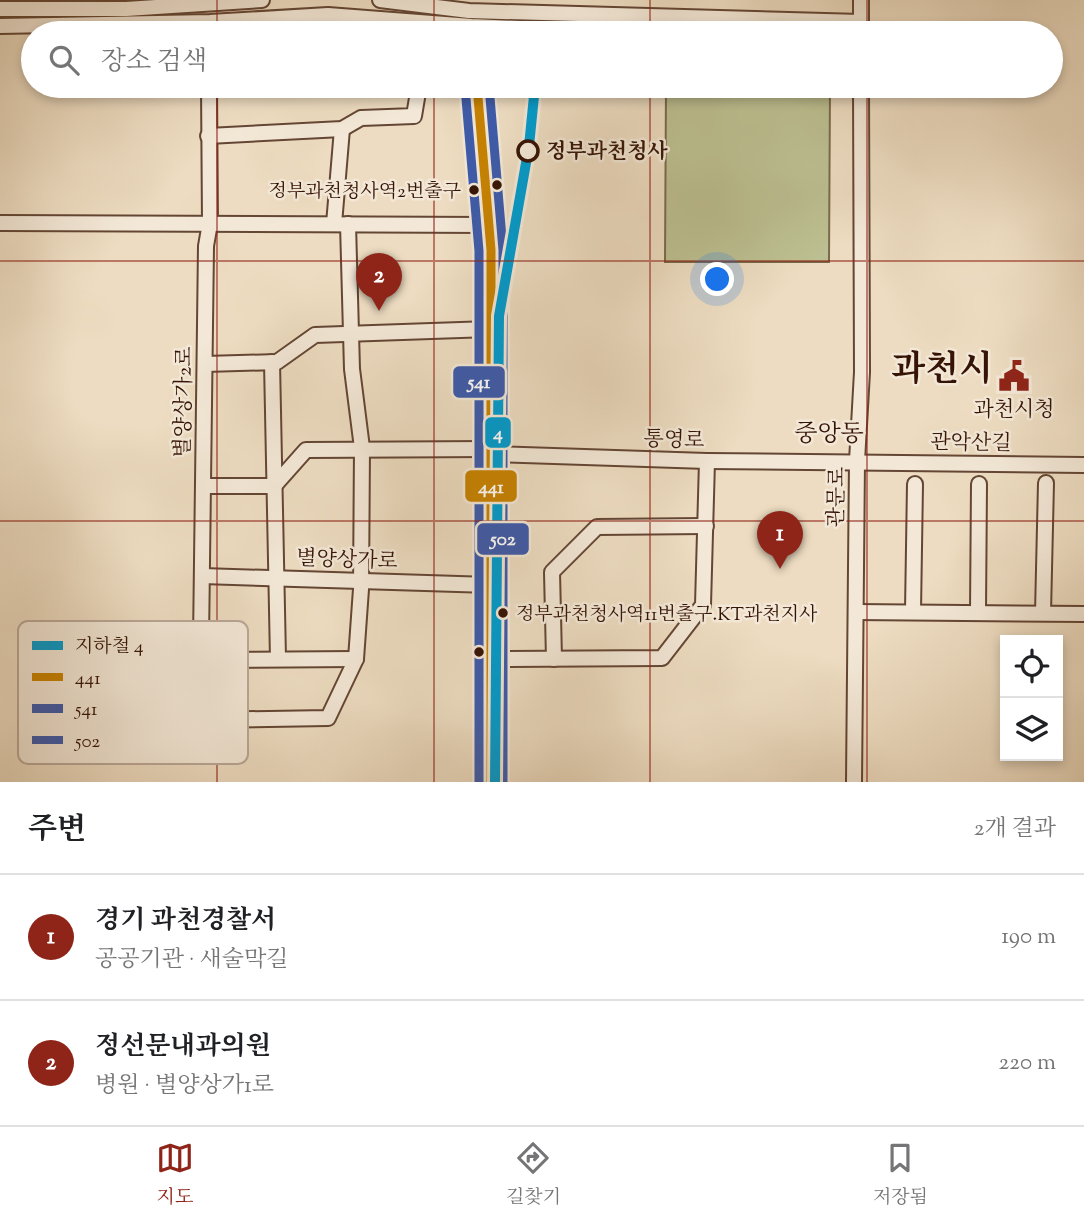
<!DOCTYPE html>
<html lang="ko">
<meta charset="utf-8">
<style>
:root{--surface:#fff;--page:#f2f2f2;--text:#202124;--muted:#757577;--line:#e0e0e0;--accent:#8f2418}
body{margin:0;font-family:"Sorts Mill Goudy","Noto Serif KR",serif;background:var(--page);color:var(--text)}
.controls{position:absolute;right:21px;bottom:21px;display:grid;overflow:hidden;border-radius:0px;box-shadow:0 4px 10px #0003}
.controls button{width:63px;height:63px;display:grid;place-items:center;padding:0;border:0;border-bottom:2px solid var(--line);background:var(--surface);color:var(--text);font:35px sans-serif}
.you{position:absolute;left:718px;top:280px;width:24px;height:24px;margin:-18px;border:5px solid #fff;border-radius:50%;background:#1a73e8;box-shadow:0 0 0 10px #1a73e833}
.badge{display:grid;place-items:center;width:46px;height:46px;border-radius:50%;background:var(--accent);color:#fff;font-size:23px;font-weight:700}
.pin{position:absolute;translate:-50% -58px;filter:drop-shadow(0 2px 4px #0008)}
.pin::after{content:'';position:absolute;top:37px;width:24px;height:21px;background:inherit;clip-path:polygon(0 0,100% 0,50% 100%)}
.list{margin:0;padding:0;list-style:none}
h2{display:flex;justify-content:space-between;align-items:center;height:91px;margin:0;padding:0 28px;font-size:30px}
h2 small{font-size:23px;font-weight:400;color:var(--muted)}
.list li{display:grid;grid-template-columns:46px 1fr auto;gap:21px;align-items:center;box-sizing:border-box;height:126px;padding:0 28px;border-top:2px solid var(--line)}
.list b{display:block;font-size:26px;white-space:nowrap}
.list p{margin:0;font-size:23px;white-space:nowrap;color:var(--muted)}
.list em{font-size:23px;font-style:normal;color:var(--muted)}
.icon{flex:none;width:38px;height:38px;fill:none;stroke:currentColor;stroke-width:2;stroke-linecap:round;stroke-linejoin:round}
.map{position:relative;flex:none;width:1084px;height:782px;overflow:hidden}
.search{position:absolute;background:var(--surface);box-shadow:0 4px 10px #0003;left:21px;right:21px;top:21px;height:77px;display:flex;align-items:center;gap:18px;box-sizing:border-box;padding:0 24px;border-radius:38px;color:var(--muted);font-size:26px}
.sheet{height:343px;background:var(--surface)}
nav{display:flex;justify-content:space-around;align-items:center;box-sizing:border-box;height:98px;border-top:2px solid var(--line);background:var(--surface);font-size:19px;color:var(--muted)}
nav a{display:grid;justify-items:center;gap:4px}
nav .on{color:var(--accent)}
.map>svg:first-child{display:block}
</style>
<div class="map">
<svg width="1084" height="782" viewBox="0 0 1084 782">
<rect width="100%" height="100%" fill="#eddcc1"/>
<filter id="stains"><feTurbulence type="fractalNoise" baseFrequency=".00286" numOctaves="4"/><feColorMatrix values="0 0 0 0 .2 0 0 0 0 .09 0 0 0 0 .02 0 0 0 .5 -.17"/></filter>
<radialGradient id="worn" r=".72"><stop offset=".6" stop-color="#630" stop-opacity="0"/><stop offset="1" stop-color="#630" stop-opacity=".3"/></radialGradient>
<polygon fill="#bcbf91" stroke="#796a4b" stroke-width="2" points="666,86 830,86 829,262 665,262"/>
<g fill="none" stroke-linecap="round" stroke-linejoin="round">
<defs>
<g id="minor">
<polyline points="380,0 469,11 861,22"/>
<polyline points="0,9 126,9 262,0"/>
<polyline points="0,26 210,22 328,15 471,26 636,33"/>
<polyline points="861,33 861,0"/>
<polyline points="209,86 210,223 206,246 200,720 328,718 356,659 361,589 362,448 352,369 348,224"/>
<polyline points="477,86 491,250 491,782"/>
<polyline points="208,136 342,129 361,118 414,116 419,86"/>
<polyline points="0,223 488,225"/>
<polyline points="334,224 342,129"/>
<polyline points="272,362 278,659"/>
<polyline points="205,364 277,362 315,335 490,329"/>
<polyline points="489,454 707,461 1084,465"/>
<polyline points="203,486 274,486 306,450 489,449"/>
<polyline points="202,576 490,585"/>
<polyline points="913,611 915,484"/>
<polyline points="856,612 1084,614"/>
<polyline points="978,612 979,484"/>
<polyline points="1043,613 1046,483"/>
<polyline points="490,659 662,658 703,605 707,461"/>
<polyline points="554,659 552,572 597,527 706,526"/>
<polyline points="201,660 356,659"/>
<polyline points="854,782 857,461 862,372 861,86"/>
</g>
</defs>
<use href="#minor" stroke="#644634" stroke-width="18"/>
<use href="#minor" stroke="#f3e8d7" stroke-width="14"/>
<defs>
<polyline id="bus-1" points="477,86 491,250 491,782"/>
<polyline id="bus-2" points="465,87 479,251 479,782"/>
<polyline id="bus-3" points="489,86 503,250 503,782"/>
</defs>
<use href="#bus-1" stroke="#f3e8d7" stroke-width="14"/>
<use href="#bus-2" stroke="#f3e8d7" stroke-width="14"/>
<use href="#bus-3" stroke="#f3e8d7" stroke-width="14"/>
<use href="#bus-1" stroke="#c78201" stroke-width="9"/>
<use href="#bus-2" stroke="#3d5bab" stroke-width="9"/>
<use href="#bus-3" stroke="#3d5bab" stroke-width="9"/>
<defs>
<polyline id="metro-1" points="495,782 499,316 529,146 535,86"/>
</defs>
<use href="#metro-1" stroke="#f3e8d7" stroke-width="16"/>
<use href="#metro-1" stroke="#009bce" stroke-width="10"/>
</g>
<path fill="none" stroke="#8f2418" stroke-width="2" stroke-opacity="0.55" d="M217 0V33M434 0V33M650 0V33M867 0V33M217 86V782M434 86V782M650 86V782M867 86V782M0 261H1084M0 521H1084"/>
<defs>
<symbol id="civic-bare" viewBox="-9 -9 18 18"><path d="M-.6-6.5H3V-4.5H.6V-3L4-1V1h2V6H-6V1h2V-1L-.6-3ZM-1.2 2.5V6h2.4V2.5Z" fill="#8f2418" stroke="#f3e8d7" stroke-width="2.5" paint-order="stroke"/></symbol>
</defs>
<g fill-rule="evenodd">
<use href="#civic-bare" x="992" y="354" width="44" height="44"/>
</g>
<circle fill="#f3e8d7" stroke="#361405" stroke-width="3.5" cx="528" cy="151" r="10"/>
<g fill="#361405" stroke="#f3e8d7" stroke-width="2.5">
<circle cx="497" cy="185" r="6"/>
<circle cx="474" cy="190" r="6"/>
<circle cx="503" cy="613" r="6"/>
<circle cx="479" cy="652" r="6"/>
</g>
<g text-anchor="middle" stroke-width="5" stroke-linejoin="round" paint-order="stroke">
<g font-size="19" fill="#361405" stroke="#f3e8d7" text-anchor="end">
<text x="461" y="197">정부과천청사역2번출구</text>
<text x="516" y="620" text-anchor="start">정부과천청사역11번출구.KT과천지사</text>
</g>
<g font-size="21" font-weight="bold" fill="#361405" stroke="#f3e8d7" text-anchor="start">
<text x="546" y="158">정부과천청사</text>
</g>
<g font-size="21" fill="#361405" stroke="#f3e8d7">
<text transform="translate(183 402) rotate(-89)" y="7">별양상가2로</text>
<text transform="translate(674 439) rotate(2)" y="7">통영로</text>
<text transform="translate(971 442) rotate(1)" y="7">관악산길</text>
<text transform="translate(836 497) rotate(-89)" y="7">관문로</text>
<text transform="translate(347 559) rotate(2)" y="7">별양상가로</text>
</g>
<g font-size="21" fill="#361405" stroke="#f3e8d7">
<text x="1014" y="416">과천시청</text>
</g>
<g font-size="24" fill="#361405" stroke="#f3e8d7">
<text x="829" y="441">중앙동</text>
</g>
<g font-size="35" font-weight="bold" fill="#361405" stroke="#f3e8d7">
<text x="942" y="380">과천시</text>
</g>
</g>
<rect x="18" y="621" width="230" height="143" rx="10" fill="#f3e8d7" stroke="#baa898" stroke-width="2"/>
<rect x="32" y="641" width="31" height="9" fill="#009bce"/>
<rect x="32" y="673" width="31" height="8" fill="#c78201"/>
<rect x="32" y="704" width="31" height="9" fill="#3d5bab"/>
<rect x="32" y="736" width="31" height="8" fill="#3d5bab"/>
<g font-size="19" fill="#361405">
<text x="75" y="652">지하철 4</text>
<text x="75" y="684">441</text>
<text x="75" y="715">541</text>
<text x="75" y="747">502</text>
</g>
<g stroke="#f3e8d7" stroke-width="2.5">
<rect x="452" y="365" width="54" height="34" rx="7" fill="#3d5bab"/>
<rect x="484" y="416" width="28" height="33" rx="7" fill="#009bce"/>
<rect x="464" y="469" width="54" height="34" rx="7" fill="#c78201"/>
<rect x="476" y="522" width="54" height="34" rx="7" fill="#3d5bab"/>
</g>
<g font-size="19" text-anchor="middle" font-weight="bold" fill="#fff">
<text x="479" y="388">541</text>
<text x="498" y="439">4</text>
<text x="491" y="493">441</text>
<text x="503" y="545">502</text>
</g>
<rect width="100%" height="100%" filter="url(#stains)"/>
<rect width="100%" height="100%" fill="url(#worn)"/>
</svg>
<div class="controls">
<button><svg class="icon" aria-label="locate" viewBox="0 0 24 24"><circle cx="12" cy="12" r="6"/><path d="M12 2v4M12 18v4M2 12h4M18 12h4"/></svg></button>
<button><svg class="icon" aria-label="layers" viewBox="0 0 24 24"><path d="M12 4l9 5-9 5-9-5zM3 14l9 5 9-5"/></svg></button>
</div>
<div class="you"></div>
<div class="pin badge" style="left:780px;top:569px">1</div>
<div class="pin badge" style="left:379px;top:311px">2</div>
<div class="search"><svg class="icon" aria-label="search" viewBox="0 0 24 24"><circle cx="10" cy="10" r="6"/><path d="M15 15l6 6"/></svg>장소 검색</div>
</div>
<section class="sheet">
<h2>주변<small>2개 결과</small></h2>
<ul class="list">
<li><span class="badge">1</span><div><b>경기 과천경찰서</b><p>공공기관 · 새술막길</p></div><em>190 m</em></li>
<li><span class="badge">2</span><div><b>정선문내과의원</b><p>병원 · 별양상가1로</p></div><em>220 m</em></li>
</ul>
</section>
<nav>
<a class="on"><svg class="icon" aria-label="map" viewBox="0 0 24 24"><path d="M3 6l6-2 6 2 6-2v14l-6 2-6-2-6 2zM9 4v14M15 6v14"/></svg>지도</a>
<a><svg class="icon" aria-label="directions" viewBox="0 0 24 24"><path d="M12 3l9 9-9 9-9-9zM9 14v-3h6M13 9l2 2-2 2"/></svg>길찾기</a>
<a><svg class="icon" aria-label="saved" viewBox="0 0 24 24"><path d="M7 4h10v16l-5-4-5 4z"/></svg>저장됨</a>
</nav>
